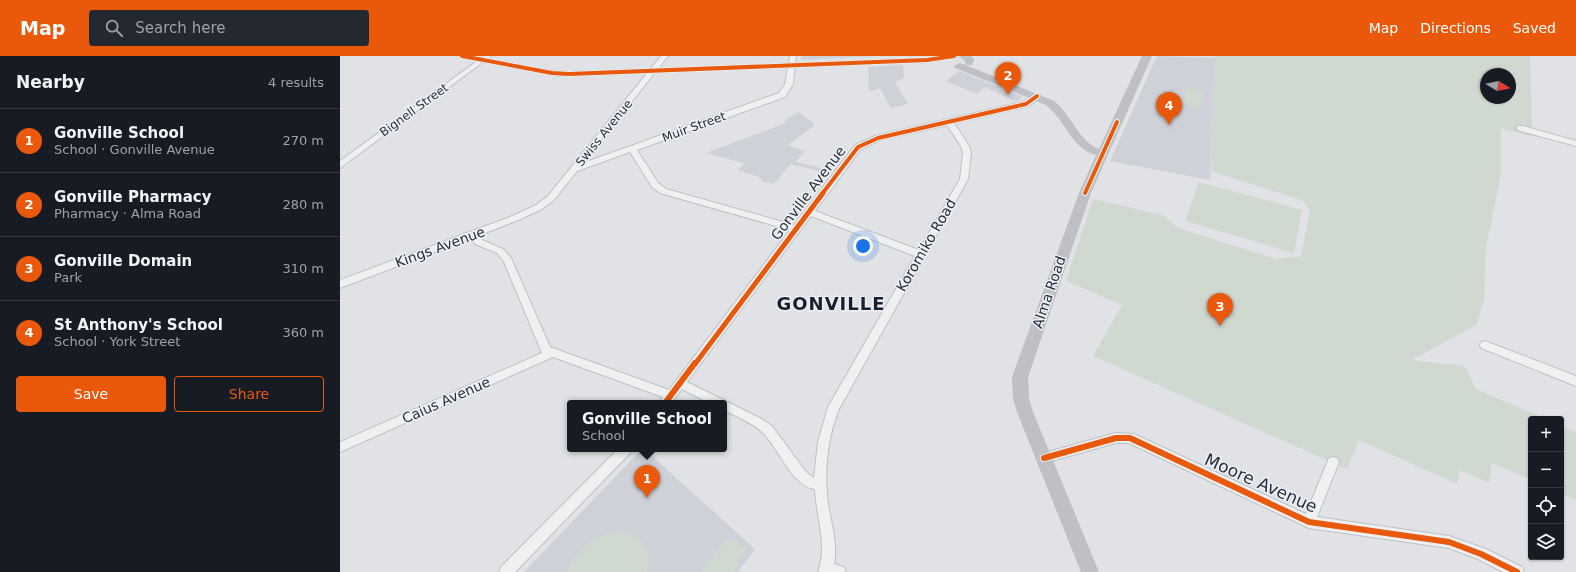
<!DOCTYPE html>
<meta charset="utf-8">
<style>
:root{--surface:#171b24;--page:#242831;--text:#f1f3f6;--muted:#9ea1a6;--line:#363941;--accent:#ea580c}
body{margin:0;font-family:"DejaVu Sans",sans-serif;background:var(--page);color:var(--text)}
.controls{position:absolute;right:12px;bottom:12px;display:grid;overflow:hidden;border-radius:4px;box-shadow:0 1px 3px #0004}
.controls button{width:36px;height:36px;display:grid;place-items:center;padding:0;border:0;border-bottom:1px solid var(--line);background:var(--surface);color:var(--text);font:20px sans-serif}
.compass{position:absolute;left:1140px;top:12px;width:36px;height:36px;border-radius:50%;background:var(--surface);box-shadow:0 1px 3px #0004;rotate:100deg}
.you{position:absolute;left:523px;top:190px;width:14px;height:14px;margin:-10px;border:3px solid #fff;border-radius:50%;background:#1a73e8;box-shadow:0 0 0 6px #1a73e833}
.badge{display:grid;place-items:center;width:26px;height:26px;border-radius:50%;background:var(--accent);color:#fff;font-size:13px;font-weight:700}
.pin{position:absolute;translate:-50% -33px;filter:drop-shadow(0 1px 2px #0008)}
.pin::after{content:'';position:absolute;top:21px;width:14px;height:12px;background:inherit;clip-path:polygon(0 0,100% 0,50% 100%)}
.popup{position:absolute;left:227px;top:344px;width:160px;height:52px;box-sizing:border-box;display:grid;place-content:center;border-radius:4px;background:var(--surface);filter:drop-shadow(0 1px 3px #0005);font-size:13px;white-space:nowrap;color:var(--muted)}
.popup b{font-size:15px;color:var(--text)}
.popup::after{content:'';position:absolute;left:50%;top:100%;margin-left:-8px;border:8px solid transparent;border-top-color:var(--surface)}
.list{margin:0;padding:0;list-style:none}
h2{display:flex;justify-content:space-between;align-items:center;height:52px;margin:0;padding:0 16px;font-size:17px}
h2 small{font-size:13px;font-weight:400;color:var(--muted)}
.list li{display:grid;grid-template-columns:26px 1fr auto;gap:12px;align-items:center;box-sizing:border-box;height:64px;padding:0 16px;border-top:1px solid var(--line)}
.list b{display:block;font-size:15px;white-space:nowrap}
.list p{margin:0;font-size:13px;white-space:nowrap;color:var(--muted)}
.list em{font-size:13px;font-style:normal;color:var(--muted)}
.actions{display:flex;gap:8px;padding:12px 16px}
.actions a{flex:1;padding:9px 0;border:1px solid var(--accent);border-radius:4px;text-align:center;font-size:14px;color:var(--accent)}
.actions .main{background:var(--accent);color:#fff}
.icon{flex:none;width:22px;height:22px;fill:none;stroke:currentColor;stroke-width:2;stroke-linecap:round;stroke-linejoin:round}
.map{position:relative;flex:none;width:1236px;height:516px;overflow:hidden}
header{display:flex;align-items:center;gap:24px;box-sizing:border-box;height:56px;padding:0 20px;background:var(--accent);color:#fff}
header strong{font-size:19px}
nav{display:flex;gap:22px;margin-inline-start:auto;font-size:14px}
.search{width:280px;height:36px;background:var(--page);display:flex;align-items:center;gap:10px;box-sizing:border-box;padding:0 14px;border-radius:4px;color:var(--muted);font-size:15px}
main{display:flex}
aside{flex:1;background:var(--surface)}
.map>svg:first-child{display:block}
</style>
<header>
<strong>Map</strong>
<div class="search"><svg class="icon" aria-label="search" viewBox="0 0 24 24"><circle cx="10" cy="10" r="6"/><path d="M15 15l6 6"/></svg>Search here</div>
<nav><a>Map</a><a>Directions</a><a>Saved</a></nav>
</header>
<main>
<aside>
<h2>Nearby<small>4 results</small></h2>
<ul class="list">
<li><span class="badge">1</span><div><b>Gonville School</b><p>School · Gonville Avenue</p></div><em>270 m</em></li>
<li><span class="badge">2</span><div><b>Gonville Pharmacy</b><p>Pharmacy · Alma Road</p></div><em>280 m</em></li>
<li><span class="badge">3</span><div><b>Gonville Domain</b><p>Park</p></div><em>310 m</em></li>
<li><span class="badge">4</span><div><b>St Anthony's School</b><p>School · York Street</p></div><em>360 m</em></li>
</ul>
<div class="actions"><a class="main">Save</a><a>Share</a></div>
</aside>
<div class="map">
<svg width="1236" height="516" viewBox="0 0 1236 516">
<rect width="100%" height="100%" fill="#e0e2e5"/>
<g fill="#ced1d8">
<polygon points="462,0 537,0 461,4"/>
<polygon points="817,0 875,2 870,124 770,105"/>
<polygon points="563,9 564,22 555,26 568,48 551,52 540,32 529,36 528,11"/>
<polygon points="619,15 681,40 680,44 674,45 645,31 637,38 606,25"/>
<polygon points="459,56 475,69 448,89 465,95 456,106 490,114 488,117 450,108 434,128 421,125 422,123 418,122 419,121 398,114 404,108 403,107 366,97 446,67 444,64"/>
<polygon points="302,393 304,393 415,493 398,516 184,516"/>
</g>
<g fill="#d0d9d0" fill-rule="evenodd">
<path d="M875 0H1190L1192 70 1191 80 1161 72V118L1146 191 1144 244 1136 269 1072 304 1125 310 1136 333 1206 363H1191V424L1152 407 1149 427 1120 414 1117 428 1019 384 1007 413 753 300 782 249 726 225 753 143 823 159 838 172 936 203 961 200 970 155 964 145 871 115ZM1146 18H1170V42H1146Z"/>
<polygon points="846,32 863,34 861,51 843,48"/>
<polygon points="859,126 962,154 954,197 845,165"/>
<polygon points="1221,370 1236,376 1236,444 1221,437"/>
<path d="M277 476C301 477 313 493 307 516H227C236 494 254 480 277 476Z"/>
<polygon points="388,481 407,493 396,506 399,509 394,516 361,516"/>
</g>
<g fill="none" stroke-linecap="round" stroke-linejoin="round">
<defs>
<g id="street">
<polygon points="144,0 151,0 0,112 0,105"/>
<path d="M321 0H328L243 107 439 37 445 28 450 0H456L453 28 445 41 297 94 318 127 326 133 454 169 515 89 535 80 683 46 697 38 701 40 689 50 614 67 629 90 631 97 628 123 499 353C487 383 484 415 488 447 491 468 498 487 494 508L504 511 506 516H478C488 488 476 461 475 433 453 431 438 392 424 378 414 367 397 361 384 354V347H369L342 333 331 347H319L323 341 213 301 0 396V386L202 297 164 206 157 197 135 188 132 182 0 232V224L170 161 196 149 208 140ZM607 69 621 90 623 97 620 123 579 194 475 155 521 93 540 84ZM290 96 312 131 320 137 450 174 329 334 210 291 171 202 163 193 142 184 140 179 176 165 202 153 214 144 237 115ZM471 160 575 200 488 351 478 386 474 422 466 416 432 370 422 363 347 326Z"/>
<polygon points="1177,70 1183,70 1236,85 1236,90 1177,74"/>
<polygon points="1145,285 1236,320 1236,330 1141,292 1140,289 1141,286"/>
<polygon points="776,377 794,378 966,458 989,402 993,401 997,402 999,406 977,461 1109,480 1146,493 1182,511 1184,516 1163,516 1138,503 1109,492 969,472 789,387 776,387 704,407 700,406 698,402 700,398 704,397"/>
<polygon points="278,393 292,393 290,397 175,516 159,516 161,511"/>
</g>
</defs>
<use href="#street" stroke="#bec0c3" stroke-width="2"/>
<use href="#street" fill="#eff0f2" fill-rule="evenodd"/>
<g fill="#bec0c5" fill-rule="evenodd">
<path d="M117 0C155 0 191 13 229 15L619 0 614 3 587 7 229 21 212 20 122 3Z"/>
<polygon points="619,0 631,0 634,3 632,9 626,9 624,4"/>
<path d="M802 0H812L751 137 688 321 689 343 693 356 759 516H741L677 356 673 343 672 321 739 137 756 99C732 93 725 64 706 49L615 12 614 10 619 7 623 8 714 45C730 57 740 87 759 93Z"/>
</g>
<defs>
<g id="cycleway-far2">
<polyline points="122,0 212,17 229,18 587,4 614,0"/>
<polyline points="745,137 777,66"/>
<polyline points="482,138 518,91 538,82 686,48 697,40"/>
</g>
<polyline id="cycleway-far1" points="355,308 483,137"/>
<g id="cycleway">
<polyline points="325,347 355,307"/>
<polyline points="704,402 776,382 790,382 969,466 1109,486 1141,498 1177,516"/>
</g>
</defs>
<use href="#cycleway-far2" stroke="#edf0f5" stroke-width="6"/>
<use href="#cycleway-far1" stroke="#edf0f5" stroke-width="8"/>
<use href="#cycleway" stroke="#edf0f5" stroke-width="8"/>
<use href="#cycleway-far2" stroke="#e8590c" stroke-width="4"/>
<use href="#cycleway-far1" stroke="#e8590c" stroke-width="5"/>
<use href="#cycleway" stroke="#e8590c" stroke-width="6"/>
</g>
<g text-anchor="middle" stroke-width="3" stroke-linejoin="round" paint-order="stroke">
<g font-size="12" fill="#272f3e" stroke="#edf0f5">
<text transform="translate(74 54) rotate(-36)" y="4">Bignell Street</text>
<text transform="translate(354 71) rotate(-20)" y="4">Muir Street</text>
<text transform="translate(264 77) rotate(-51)" y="4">Swiss Avenue</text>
</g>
<g font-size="14" fill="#272f3e" stroke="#edf0f5">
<text transform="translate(468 137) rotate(-53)" y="5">Gonville Avenue</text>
<text transform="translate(586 189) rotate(-60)" y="5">Koromiko Road</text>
<text transform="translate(100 191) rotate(-20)" y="5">Kings Avenue</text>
<text transform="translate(709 236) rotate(-71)" y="5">Alma Road</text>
<text transform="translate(106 344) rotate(-24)" y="5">Caius Avenue</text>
</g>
<g font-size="17" fill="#272f3e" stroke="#edf0f5">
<text transform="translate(921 427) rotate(24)" y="6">Moore Avenue</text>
</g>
<g font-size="18" font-weight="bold" letter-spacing="1" fill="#19202f" stroke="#edf0f5">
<text x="491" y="254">GONVILLE</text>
</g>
</g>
</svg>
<div class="controls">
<button>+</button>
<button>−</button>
<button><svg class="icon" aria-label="locate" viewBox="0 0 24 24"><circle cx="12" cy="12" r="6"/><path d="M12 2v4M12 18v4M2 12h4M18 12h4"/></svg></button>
<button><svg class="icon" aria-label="layers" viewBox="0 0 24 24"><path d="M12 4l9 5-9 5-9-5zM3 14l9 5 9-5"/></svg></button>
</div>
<svg class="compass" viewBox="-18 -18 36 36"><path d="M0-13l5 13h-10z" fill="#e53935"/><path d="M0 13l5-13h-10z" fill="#9ea1a6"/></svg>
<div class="you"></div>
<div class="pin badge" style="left:307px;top:442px">1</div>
<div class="popup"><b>Gonville School</b>School</div>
<div class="pin badge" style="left:668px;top:39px">2</div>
<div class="pin badge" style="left:880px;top:270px">3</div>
<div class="pin badge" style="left:829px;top:69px">4</div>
</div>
</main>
